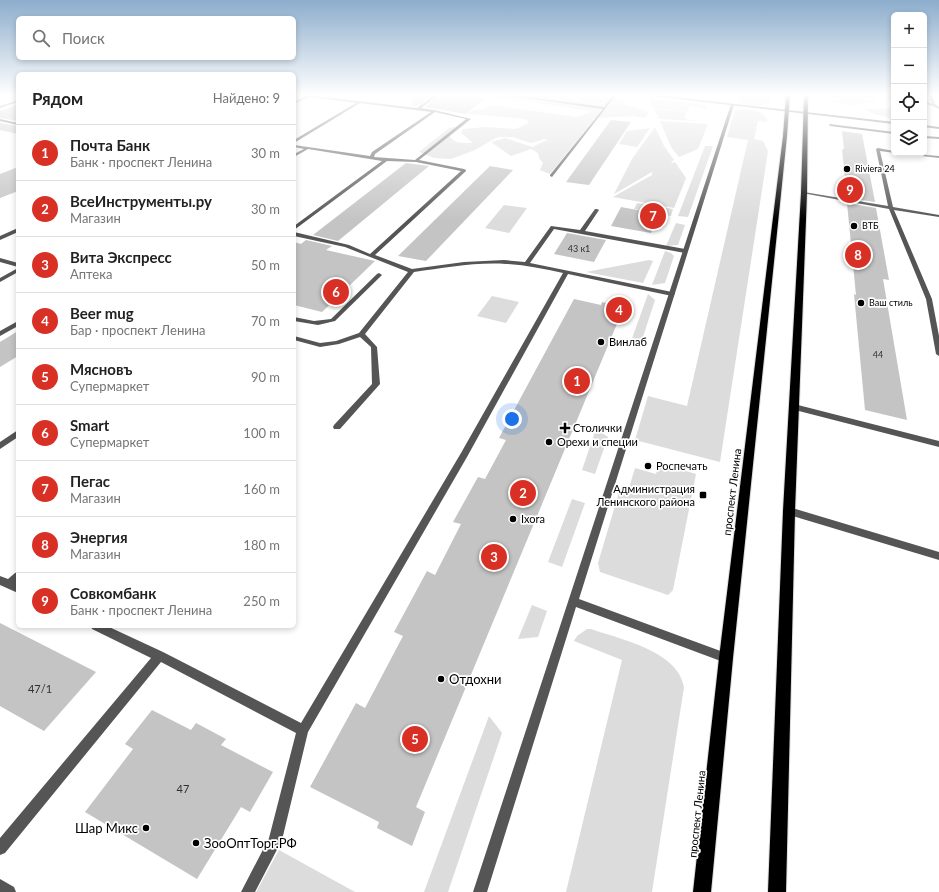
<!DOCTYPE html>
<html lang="ru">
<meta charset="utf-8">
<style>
:root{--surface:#fff;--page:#f6f6f6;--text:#222;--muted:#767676;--line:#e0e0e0;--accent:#d93025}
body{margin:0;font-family:Lato,sans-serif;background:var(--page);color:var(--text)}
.controls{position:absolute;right:12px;top:12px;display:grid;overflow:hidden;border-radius:6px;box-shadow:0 2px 6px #0003}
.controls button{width:36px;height:36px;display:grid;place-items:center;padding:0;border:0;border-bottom:1px solid var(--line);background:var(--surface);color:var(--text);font:20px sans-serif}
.you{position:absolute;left:512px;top:419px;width:14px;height:14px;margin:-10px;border:3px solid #fff;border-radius:50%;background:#1a73e8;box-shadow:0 0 0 6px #1a73e833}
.badge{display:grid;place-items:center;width:26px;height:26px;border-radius:50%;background:var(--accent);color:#fff;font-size:13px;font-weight:700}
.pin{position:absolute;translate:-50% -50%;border:2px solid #fff;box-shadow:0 1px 4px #0006}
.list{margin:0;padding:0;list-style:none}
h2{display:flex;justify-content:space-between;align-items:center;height:52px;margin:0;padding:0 16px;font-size:17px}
h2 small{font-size:13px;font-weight:400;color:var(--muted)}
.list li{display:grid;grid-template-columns:26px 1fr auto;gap:12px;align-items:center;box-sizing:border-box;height:56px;padding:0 16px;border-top:1px solid var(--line)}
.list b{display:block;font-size:15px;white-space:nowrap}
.list p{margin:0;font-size:13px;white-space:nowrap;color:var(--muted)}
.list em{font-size:13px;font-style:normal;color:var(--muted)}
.icon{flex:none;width:22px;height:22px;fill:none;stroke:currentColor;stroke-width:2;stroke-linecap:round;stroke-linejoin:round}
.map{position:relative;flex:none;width:939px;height:892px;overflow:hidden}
.search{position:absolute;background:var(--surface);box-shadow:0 2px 6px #0003;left:16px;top:16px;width:280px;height:44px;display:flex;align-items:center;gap:10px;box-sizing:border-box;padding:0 14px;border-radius:6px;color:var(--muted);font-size:15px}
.panel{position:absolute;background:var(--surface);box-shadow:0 2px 6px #0003;left:16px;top:72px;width:280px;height:556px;border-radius:6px}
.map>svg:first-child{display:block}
</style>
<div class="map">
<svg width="939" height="892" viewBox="0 0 939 892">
<rect width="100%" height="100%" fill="#fff"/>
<g fill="#dcdcdc">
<path d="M482 95H561L572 98 582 96 620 97 626 105 642 109 649 113 645 118 633 116 595 118 550 174 540 170 543 163 539 158 538 153 531 149 511 156 491 142 505 138 533 147 538 144 548 140 544 139 532 143 527 142 513 137H499L494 139 475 150 451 159 434 158 419 152 449 128 455 127 450 136C454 144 465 143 473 143L461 133 463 129 486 127 516 129 528 123V121L525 119 461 113 486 108 491 105 577 117 592 111Z"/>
<path d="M738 95H771L770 102C761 108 746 105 737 102Z"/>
<path d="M831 95H873L876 102C860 104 847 107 832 102Z"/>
<polygon points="651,98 705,105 708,109 690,106 687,112 653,108 649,99"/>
<polygon points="894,108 894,119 871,113 865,109"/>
<polygon points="654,109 686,112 684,119 700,121 659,119"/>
<path d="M741 109C749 110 768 110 767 122L758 121 754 139 763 141 768 151 720 462 635 440 648 396 687 406 748 140 727 137 735 110Z"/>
<polygon points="660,121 708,124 698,149 679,157 671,147"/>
<polygon points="655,127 664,146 674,160 671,162 673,163 675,162 686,178 674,208 613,197 652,175 652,172 614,194 632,159"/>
<polygon points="650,128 637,147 619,144 627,131"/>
<polygon points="705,146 713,146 688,217 678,216"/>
<polygon points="637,203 673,209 671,216 634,209"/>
<polygon points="504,205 527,208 509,233 485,228"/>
<polygon points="676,223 685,225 678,245 666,246"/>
<polygon points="665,251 671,253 674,256 665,283 652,285"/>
<polygon points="649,260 653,261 643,283 586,272"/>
<polygon points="648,294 655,300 641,343 630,344"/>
<polygon points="492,296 519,302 506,323 477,316"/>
<polygon points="596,429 608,437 595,474 582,470"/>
<polygon points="659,463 696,474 673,590 668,595 600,572 598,563 620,489 628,491 635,468 656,474"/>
<polygon points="572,499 585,503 562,567 548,562"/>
<polygon points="532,605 547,611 538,637 518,639"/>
<path d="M587 629H591C620 639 678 651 684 687L652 892H566L622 660 574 641 577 636Z"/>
<polygon points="489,716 502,733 448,892 424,892"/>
<polygon points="279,850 355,892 256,892"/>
</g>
<g fill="#c4c4c4">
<polygon points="413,95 432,95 417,106 412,106"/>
<polygon points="440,95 463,95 486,98 465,114 425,107"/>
<polygon points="18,105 18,121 0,118 0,111"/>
<polygon points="611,120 631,122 589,185 566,182"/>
<polygon points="0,123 18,126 18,134 0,130"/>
<polygon points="842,131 862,134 875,202 847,198 842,149 844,149"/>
<polygon points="406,163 429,166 338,241 313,235"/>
<polygon points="490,166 513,170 426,261 398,256"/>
<polygon points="18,167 18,191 0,198 0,174"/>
<polygon points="847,203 876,208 889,280 883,279 907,420 865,410 854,294 856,295"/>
<polygon points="621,207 659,214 651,233 611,226"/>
<polygon points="567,233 606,240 594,262 554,254"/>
<polygon points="306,240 332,246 326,250 375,261 322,312 294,305 294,242 301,244"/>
<polygon points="574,299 601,305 602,302 624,307 416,807 425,812 412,846 377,828 379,822 310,787 356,703 365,708 403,636 394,632 427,571 435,575 461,524 453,522 478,477 485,479 506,440 499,438"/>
<polygon points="18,331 18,356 0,367 0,342"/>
<polygon points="0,623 96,672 44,731 0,706"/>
<polygon points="152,710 191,730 196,723 226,739 221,745 273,772 250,812 241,807 197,879 85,812 133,749 125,744"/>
</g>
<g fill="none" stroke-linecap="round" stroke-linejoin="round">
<defs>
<g id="primary">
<polygon points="786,95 790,95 787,136 733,658 711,892 693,892 719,658 783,136"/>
<polygon points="804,95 808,95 807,193 795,511 786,892 768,892 783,511 801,193"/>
</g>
</defs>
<use href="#primary" stroke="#dbdbdb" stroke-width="2"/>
<g fill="#555" fill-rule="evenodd">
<path d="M307 95 417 108 435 95H439L421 108 434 110 471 119 419 160 464 169 466 170V171L375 255 412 269 464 262 504 260 525 262 551 226 580 230 595 209H597L599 210 585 231 685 249 688 251 685 253 554 229 530 263 672 292 675 294 672 296 568 274 467 457 308 732 282 840 255 892H241L269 838 296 733 161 662 5 853 0 855V838L151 658 92 629 91 626H107L163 652 301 723 461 453 563 273C544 269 525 265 506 264 475 262 444 268 414 272L365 334 377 347 380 384 340 429H334L333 427 334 425 372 384 371 347 360 337 339 344 320 347 294 340V336L320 343 336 341 359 333 408 272 345 247 294 236V232L349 245 370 254 461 171 416 162 387 161 294 230V226L382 161 308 149 294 157V154L304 149 294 147V145L370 156 372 152 431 112 360 103 294 143V140L356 103 309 97 294 104V102ZM435 112 466 119 415 160 374 157 375 154Z"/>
<polygon points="502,95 514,95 604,107 613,95 616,95 552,177 550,176 550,175 603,109"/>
<polygon points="888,95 891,95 894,98 894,100 889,98"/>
<polygon points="924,102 935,104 936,105 934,106 924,104"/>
<polygon points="0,119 18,123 18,125 0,121"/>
<polygon points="829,124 894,132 894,134 830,126"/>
<polygon points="924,136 939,137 939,139 924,138"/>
<polygon points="878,148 894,151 895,153 880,151 893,207 939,215 939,217 894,210 932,299 939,336 939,356 936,354 926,299 889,209 802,193 804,192 888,206 876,149"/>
<polygon points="903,153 939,156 939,158 905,154"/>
<polygon points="18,228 18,232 0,240 0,236"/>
<polygon points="0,258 18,263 18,267 0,262"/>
<polygon points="18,268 18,272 0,282 0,278"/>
<polygon points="379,273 382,275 381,276 335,321 318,325 294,321 294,317 314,321 331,319 377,274"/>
<polygon points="18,321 18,326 0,336 0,331"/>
<polygon points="794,404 939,441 939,447 791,409 790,407"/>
<polygon points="18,430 18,437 0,449 0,442"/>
<polygon points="789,507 939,552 939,560 786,514 785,511 786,508"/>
<polygon points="18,572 17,584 18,584 18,593 0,585 0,576 8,579 15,573"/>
<polygon points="0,879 14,887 16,892 0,892"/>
</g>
<g fill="#555" fill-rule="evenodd">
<polygon points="929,95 932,95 935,104 939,107 939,109 933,106"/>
<polygon points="18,100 18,102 0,108 0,106"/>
<polygon points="731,104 734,105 579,599 726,653 730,654 731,658 730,662 726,663 576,607 487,892 473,892"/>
</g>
<g fill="#555" fill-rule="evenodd">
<polygon points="657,95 894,122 894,124 643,95"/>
<polygon points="924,125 939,127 939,129 924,127"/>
</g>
<use href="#primary" fill="#000" fill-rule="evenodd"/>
</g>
<linearGradient id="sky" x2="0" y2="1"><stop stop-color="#8cadcc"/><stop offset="0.43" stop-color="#fff"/><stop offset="1" stop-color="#fff" stop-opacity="0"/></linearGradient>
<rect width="939" height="220" fill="url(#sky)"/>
<g fill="#000" stroke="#fff" stroke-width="1.5">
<circle cx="847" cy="169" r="4"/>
<circle cx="854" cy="226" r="4"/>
<circle cx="861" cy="303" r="4"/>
<circle cx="601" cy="342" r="4"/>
<path d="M563 422h4v4h4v4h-4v4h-4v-4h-4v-4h4z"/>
<circle cx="549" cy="442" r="4"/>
<circle cx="648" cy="466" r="4"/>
<rect x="699" y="491" width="8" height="8" rx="2"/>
<circle cx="513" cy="519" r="4"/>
<circle cx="441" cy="679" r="4"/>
<circle cx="146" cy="828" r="4"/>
<circle cx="196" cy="843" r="4"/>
</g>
<g text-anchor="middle" stroke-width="3.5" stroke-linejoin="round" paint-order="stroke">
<g font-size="9" fill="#000" stroke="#fff" text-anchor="start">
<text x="855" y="172">Riviera 24</text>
<text x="862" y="229">ВТБ</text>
<text x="869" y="306">Ваш стиль</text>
</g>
<g font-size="9" fill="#313131">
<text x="579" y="252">43 к1</text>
<text x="878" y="358">44</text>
</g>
<g font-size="11" fill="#000" stroke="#fff" text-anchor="start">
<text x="609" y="346">Винлаб</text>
<text x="573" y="432">Столички</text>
<text x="557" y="446">Орехи и специи</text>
<text x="656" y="470">Роспечать</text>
<text x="695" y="493" text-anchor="end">Администрация<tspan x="695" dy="13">Ленинского района</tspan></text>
<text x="521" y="523">Ixora</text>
</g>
<g font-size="11" fill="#000" stroke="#fff">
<text transform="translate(732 492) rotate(-83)" y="4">проспект Ленина</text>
<text transform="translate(697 814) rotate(-84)" y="4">проспект Ленина</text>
</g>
<g font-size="11" fill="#313131">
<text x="40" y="693">47/1</text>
<text x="183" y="793">47</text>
</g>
<g font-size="13" fill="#000" stroke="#fff" text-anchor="start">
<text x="449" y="684">Отдохни</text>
<text x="138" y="833" text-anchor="end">Шар Микс</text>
<text x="204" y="848">ЗооОптТорг.РФ</text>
</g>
</g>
</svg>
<div class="controls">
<button>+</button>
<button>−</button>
<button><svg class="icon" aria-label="locate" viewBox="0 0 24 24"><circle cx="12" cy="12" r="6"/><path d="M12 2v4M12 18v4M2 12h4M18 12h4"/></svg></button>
<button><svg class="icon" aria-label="layers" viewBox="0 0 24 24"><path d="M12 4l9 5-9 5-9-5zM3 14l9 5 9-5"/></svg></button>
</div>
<div class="you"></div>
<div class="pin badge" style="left:577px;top:381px">1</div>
<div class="pin badge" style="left:523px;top:493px">2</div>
<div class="pin badge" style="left:494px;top:557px">3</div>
<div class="pin badge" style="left:619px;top:310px">4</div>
<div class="pin badge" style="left:415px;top:739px">5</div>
<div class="pin badge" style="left:336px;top:292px">6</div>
<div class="pin badge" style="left:653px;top:216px">7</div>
<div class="pin badge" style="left:858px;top:255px">8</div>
<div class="pin badge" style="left:850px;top:190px">9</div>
<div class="search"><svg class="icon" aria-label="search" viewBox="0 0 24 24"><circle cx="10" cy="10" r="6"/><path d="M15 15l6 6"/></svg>Поиск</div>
<section class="panel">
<h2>Рядом<small>Найдено: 9</small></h2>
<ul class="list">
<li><span class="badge">1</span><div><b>Почта Банк</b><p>Банк · проспект Ленина</p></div><em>30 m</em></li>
<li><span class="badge">2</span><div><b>ВсеИнструменты.ру</b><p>Магазин</p></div><em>30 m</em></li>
<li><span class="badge">3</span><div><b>Вита Экспресс</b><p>Аптека</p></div><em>50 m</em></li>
<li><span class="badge">4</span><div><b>Beer mug</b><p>Бар · проспект Ленина</p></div><em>70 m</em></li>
<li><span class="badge">5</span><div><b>Мясновъ</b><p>Супермаркет</p></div><em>90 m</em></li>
<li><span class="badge">6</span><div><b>Smart</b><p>Супермаркет</p></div><em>100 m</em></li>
<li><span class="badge">7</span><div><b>Пегас</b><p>Магазин</p></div><em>160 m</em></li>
<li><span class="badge">8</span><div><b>Энергия</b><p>Магазин</p></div><em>180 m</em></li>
<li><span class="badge">9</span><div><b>Совкомбанк</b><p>Банк · проспект Ленина</p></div><em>250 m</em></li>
</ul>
</section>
</div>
